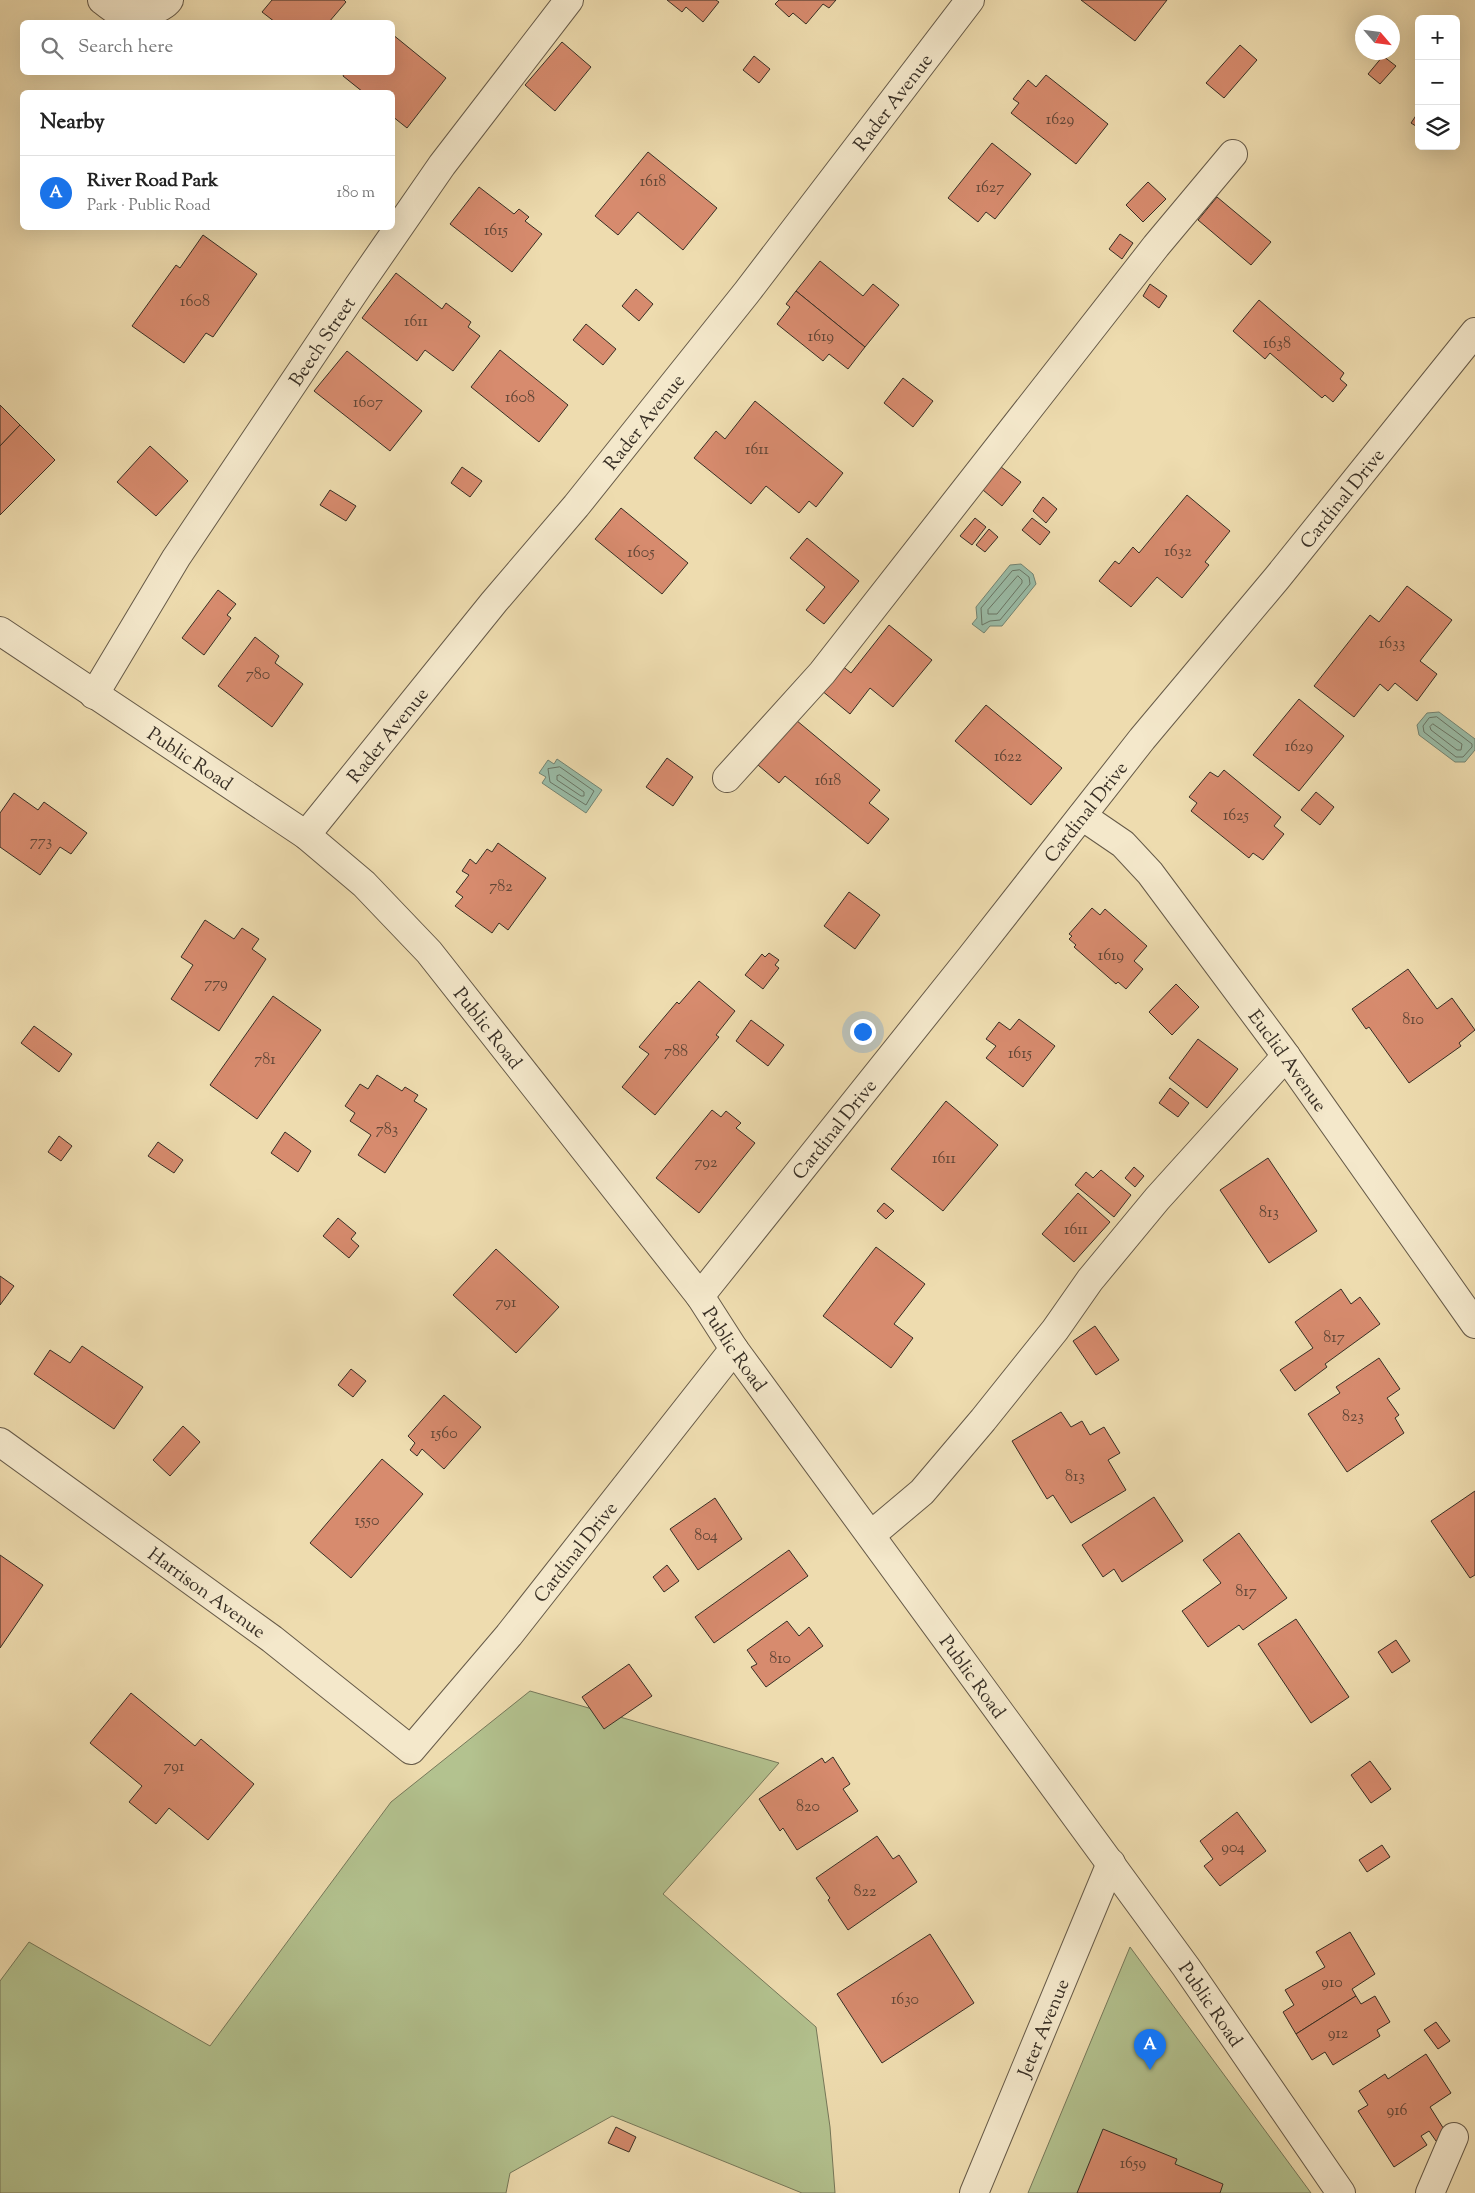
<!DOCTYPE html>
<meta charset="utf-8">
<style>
:root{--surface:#fff;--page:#f2f2f2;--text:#222;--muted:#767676;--line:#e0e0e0;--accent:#1a73e8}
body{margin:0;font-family:"Sorts Mill Goudy",serif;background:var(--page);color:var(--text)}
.controls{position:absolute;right:15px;top:15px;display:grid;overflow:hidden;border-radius:8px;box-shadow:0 5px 20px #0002}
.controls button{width:45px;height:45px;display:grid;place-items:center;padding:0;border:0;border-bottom:1px solid var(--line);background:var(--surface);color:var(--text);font:25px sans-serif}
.compass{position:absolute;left:1355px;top:15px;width:45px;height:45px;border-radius:50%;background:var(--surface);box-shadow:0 5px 20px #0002;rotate:118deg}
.you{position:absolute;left:862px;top:1031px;width:18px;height:18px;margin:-12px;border:4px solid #fff;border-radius:50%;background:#1a73e8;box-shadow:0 0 0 8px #1a73e833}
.badge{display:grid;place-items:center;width:32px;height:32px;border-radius:50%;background:var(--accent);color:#fff;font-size:16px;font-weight:700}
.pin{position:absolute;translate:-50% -41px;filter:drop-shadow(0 1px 2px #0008)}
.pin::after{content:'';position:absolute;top:26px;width:18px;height:15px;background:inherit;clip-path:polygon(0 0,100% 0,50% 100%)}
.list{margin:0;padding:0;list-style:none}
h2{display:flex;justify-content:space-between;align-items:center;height:65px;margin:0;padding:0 20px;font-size:21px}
h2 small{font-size:16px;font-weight:400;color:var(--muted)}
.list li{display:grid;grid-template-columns:32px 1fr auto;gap:15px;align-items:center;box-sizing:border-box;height:75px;padding:0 20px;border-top:1px solid var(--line)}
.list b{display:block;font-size:19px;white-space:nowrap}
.list p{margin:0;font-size:16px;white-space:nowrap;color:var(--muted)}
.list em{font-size:16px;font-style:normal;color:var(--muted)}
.icon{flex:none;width:28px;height:28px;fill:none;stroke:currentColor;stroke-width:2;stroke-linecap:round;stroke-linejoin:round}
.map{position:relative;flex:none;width:1475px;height:2193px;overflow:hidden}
.search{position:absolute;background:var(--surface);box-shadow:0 5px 20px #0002;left:20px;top:20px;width:375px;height:55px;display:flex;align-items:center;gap:12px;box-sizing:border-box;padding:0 18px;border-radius:8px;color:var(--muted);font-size:19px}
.panel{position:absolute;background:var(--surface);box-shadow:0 5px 20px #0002;left:20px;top:90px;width:375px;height:140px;border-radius:8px}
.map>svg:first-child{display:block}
</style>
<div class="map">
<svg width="1475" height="2193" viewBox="0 0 1475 2193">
<rect width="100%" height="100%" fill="#eedcaf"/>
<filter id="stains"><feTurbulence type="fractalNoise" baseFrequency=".004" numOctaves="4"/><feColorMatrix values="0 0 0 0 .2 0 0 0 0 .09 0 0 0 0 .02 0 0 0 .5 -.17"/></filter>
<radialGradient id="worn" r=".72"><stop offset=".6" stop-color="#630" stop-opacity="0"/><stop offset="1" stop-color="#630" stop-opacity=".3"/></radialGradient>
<g fill="#b3c28f" stroke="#76785a">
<polygon points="530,1691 779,1763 663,1894 816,2027 830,2127 835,2193 802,2193 612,2116 510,2173 506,2193 0,2193 0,1981 29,1942 210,2046 391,1802"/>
<polygon points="1130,1947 1311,2193 1028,2193"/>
</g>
<g fill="#9abca7" stroke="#738473">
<polygon points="1021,564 1033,574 1036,584 1002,626 990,626 984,633 972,624 977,618 976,607 1010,565"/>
<polygon points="1439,712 1475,739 1475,750 1465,762 1455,762 1419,735 1417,725 1427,713"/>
<polygon points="557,759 602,790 586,813 542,783 546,777 539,773 548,760 554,764"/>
</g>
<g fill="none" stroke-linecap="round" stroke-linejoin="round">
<g stroke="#697666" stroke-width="1">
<polygon points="1020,570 1029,577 1030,584 1000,620 990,621 982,625 981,608 1012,571"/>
<polygon points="1018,576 1022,580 1022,583 997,614 988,614 988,610"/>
<polygon points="1437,717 1472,744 1472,747 1463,757 1456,757 1424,732 1423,726 1429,718"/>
<polygon points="1433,724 1462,744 1461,750 1457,750 1431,730 1430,727"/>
<polygon points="560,767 594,791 586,805 550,782 548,769"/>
<polygon points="560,775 584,792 584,796 581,796 557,780 557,776"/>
</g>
</g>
<g fill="#d78b6e" stroke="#382f25">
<polygon points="272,0 344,0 346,2 329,22 275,22 262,12"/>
<polygon points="667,0 716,0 719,2 703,22 686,7 682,12"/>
<polygon points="779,0 836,0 829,8 823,4 806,24 793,13 789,17 775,4"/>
<polygon points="1081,0 1167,0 1135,41"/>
<polygon points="392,34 446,78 407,128 392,116 392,92 363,92 343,76 345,72 392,72"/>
<polygon points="562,42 591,67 555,111 525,85"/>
<polygon points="1240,45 1257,60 1224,98 1206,83"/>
<polygon points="754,56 770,69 759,83 743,70"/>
<polygon points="1383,56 1396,66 1380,84 1368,74"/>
<polygon points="1046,75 1108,124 1076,164 1011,113 1019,103 1013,99 1028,80 1036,87"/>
<polygon points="1419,111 1419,128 1411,123"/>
<polygon points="992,143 1031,174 995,219 986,212 978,222 948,198"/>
<polygon points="648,152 717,208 683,250 638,212 618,235 595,216"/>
<polygon points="1148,182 1166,199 1143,222 1126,205"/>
<polygon points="479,187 514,214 519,209 529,217 525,221 542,234 512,272 450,224"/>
<polygon points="1217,197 1271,242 1251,265 1198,220"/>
<polygon points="1120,234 1133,243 1122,259 1109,249"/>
<polygon points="203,235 257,274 213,337 206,333 184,363 132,326 176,265 180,268"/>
<polygon points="820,261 863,296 873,284 899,305 865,347 796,291"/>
<polygon points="396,273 442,309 446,303 471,322 468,327 480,336 453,371 425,350 417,361 362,318"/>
<polygon points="1150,284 1167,296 1159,308 1143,296"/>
<polygon points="636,289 653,304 639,321 622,306"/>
<polygon points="796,291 865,347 848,369 829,354 823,361 777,324 790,307 786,304"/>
<polygon points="1259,300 1344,373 1340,379 1347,385 1333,402 1325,395 1322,398 1270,353 1265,359 1233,331"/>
<polygon points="586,324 616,349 603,365 573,340"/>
<polygon points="500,350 568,405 539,442 471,387"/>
<polygon points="347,351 422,411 390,451 314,391"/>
<polygon points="903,378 933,401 913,427 884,403"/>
<polygon points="755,401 843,473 816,507 809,501 799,513 766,486 751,504 694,458 716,431 725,439"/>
<polygon points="0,405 20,425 0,446"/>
<polygon points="20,425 55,460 0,515 0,446"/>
<polygon points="150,446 188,481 156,516 117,482"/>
<polygon points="462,467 482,481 470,497 451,483"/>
<polygon points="1001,467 1021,482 1002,506 983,490"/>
<polygon points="330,490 356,506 346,521 320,505"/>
<polygon points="1187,495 1230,531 1205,562 1209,565 1182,598 1157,577 1131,607 1099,581 1115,561 1119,564 1133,547 1139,553"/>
<polygon points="1043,497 1057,509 1046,523 1033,511"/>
<polygon points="621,508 688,563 662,594 595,539"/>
<polygon points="975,518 986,527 972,545 960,536"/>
<polygon points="1032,518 1050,532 1040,545 1022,530"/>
<polygon points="989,529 998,537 985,552 976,545"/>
<polygon points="807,538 859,581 824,624 806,610 825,587 790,558"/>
<polygon points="1407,586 1452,620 1420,661 1437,674 1417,701 1395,683 1388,691 1380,684 1354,717 1314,686 1370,615 1379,622"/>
<polygon points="218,590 236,604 227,615 231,618 204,655 182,638"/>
<polygon points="889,625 932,660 893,707 870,688 850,714 821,690 841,665 851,673"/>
<polygon points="255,637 279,656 275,663 303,684 272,727 218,686"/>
<polygon points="1299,699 1344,736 1299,791 1253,755"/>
<polygon points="986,705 1062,768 1031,805 955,741"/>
<polygon points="796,720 880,790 869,803 889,819 868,844 785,776 779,783 758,765"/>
<polygon points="667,758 693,777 673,806 646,787"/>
<polygon points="1224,770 1281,817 1274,826 1284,834 1263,860 1253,853 1249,858 1191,811 1197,803 1189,797 1210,772 1218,777"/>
<polygon points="1316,792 1334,807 1320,825 1301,810"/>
<polygon points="14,793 38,810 44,802 87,833 71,854 60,847 40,875 0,847 0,813"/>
<polygon points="498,843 546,878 508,930 499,923 492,933 455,906 463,897 456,892 469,875 462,871 470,859 476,864 487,849 492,852"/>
<polygon points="849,892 880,915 855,949 824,926"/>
<polygon points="1092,908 1100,915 1105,909 1147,946 1134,961 1143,969 1126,989 1118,982 1116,984 1074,947 1076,945 1069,939 1072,936 1069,934"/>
<polygon points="205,920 234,939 242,928 259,939 252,949 266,959 219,1031 171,999 193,965 181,957"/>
<polygon points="769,953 779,960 775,965 779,968 763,989 745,975 762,954 765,957"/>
<polygon points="1408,969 1437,1009 1452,998 1475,1030 1459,1043 1461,1046 1409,1083 1369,1027 1366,1029 1352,1009"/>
<polygon points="699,981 735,1011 716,1035 719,1037 655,1115 622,1087 649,1054 639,1047 677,1002 679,1004"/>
<polygon points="1176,984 1199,1007 1172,1035 1149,1012"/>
<polygon points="273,996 321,1030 257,1119 210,1085"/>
<polygon points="1019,1019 1055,1046 1023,1087 986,1058 996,1046 986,1039 999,1022 1010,1030"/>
<polygon points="751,1020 784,1045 768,1066 736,1041"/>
<polygon points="34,1026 72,1054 59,1072 21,1043"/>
<polygon points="1198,1039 1238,1069 1207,1108 1169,1078"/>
<polygon points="377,1075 402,1091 405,1087 418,1095 414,1101 427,1109 385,1173 358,1155 371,1135 350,1121 355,1113 345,1106 360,1084 368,1089"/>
<polygon points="1170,1088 1189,1103 1178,1117 1159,1103"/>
<polygon points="946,1101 998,1145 943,1211 891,1169"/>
<polygon points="712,1110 721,1117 726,1111 741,1123 736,1128 755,1143 699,1213 656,1178"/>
<polygon points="285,1132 311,1151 298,1172 271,1153"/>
<polygon points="59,1136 72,1146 61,1161 48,1152"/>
<polygon points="158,1142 183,1160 174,1173 148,1156"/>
<polygon points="1268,1158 1317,1231 1269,1263 1220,1190"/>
<polygon points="1134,1167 1144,1176 1135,1187 1125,1178"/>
<polygon points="1101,1170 1131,1195 1114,1217 1075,1185 1086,1172 1093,1178"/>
<polygon points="1078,1193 1110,1222 1074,1262 1042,1234"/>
<polygon points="884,1203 894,1211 886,1219 877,1211"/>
<polygon points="338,1218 356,1233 351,1239 359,1246 349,1258 323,1236"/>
<polygon points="876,1247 925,1284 894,1324 913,1338 891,1368 823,1316"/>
<polygon points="496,1249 559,1307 516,1353 453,1295"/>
<polygon points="0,1276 14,1286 0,1305"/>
<polygon points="1341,1289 1351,1304 1360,1297 1380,1324 1325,1364 1327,1367 1295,1391 1280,1370 1313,1348 1295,1322"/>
<polygon points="1095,1326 1119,1360 1096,1375 1073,1341"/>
<polygon points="82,1346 143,1387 114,1429 34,1374 50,1350 70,1363"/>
<polygon points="1379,1358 1400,1389 1387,1398 1399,1415 1395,1418 1404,1433 1347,1472 1308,1414 1340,1393 1336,1387"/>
<polygon points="351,1369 366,1381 353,1397 338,1385"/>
<polygon points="444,1395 481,1427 444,1469 422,1449 417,1456 410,1450 415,1443 408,1436"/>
<polygon points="1061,1412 1071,1427 1082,1421 1090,1435 1104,1427 1120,1453 1108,1460 1126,1490 1071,1523 1053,1495 1047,1499 1012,1441"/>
<polygon points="183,1426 200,1442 170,1476 153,1460"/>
<polygon points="382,1459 423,1494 351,1578 310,1543"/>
<polygon points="1475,1491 1475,1575 1470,1578 1431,1521"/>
<polygon points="1154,1497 1183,1541 1122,1582 1114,1569 1103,1577 1082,1545"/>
<polygon points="715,1498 742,1539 698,1570 670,1529"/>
<polygon points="1239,1533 1287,1598 1243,1630 1239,1625 1208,1647 1182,1611 1221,1583 1203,1560"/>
<polygon points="789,1550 808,1576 714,1643 695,1617"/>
<polygon points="0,1555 43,1585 0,1648"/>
<polygon points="667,1565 679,1581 664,1592 653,1577"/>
<polygon points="1296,1619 1349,1697 1311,1723 1258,1644"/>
<polygon points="787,1621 799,1636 809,1627 823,1646 766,1687 751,1667 757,1664 747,1650"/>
<polygon points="1396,1640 1410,1661 1392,1673 1378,1652"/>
<polygon points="629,1664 652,1696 604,1729 582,1697"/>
<polygon points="131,1693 195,1746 201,1739 254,1784 208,1840 169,1808 156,1824 129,1802 142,1786 90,1743"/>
<polygon points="833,1757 850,1784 843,1789 858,1811 797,1850 783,1828 780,1831 759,1799 822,1758 825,1763"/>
<polygon points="1370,1761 1391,1789 1371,1803 1351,1775"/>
<polygon points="1237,1812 1266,1851 1220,1886 1204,1866 1213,1859 1200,1841"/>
<polygon points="877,1836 893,1859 899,1855 917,1882 848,1930 828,1900 830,1898 816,1878"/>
<polygon points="1382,1845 1390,1857 1367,1872 1359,1860"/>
<polygon points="1350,1932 1375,1974 1352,1989 1356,1996 1296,2034 1283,2012 1294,2005 1285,1990 1325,1967 1316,1952"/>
<polygon points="930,1934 974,2003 882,2063 837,1994"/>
<polygon points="1356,1996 1361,2004 1375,1996 1390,2022 1377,2030 1380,2036 1333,2065 1325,2052 1312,2060 1296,2034"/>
<polygon points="1436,2022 1450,2041 1438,2049 1424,2030"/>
<polygon points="1426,2054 1451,2093 1430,2107 1447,2134 1436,2141 1429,2131 1421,2136 1427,2145 1394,2167 1358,2111 1368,2105 1359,2091 1385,2074 1388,2079"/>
<polygon points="616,2127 636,2137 629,2152 608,2143"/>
<polygon points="1103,2129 1177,2159 1175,2164 1223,2184 1220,2193 1077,2193"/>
</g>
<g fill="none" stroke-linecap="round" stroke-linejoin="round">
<defs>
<g id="minor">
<path d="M102 0C107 4 113 9 119 12 132 17 161 11 169 0"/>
<path id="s1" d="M0 631 306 835 364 884 429 952 700 1296 734 1349 1186 1967 1341 2193"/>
<path id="s2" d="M94 695 176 558 359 285 442 165 569 0"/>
<polyline points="727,778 822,673 1156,246 1233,154"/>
<path id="s3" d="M1082 816 1123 844 1150 873 1281 1049 1475 1324"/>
<path id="s4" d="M306 835 494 602 576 506 747 292 970 0"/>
<path id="s5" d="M700 1296 971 957 1142 739 1277 578 1475 332"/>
<path id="s6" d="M0 1442 272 1639 411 1750 509 1635 734 1349"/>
<polyline points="871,1535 922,1492 983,1420 1055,1330 1090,1280 1157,1199 1286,1056"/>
<path id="s7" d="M974 2193 1111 1863"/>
<polyline points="1430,2193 1454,2137"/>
</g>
</defs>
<use href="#minor" stroke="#665a48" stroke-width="30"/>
<use href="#minor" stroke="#f4e8cb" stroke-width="28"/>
</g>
<g text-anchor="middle" stroke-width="4" stroke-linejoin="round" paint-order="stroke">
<g font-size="16" fill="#604637">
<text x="1060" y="124">1629</text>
<text x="653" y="186">1618</text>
<text x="990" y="192">1627</text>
<text x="496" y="235">1615</text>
<text x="195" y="306">1608</text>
<text x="416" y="326">1611</text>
<text x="821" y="341">1619</text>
<text x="1277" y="348">1638</text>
<text x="520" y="402">1608</text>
<text x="368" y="407">1607</text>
<text x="757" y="454">1611</text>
<text x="1178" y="556">1632</text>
<text x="641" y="557">1605</text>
<text x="1392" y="648">1633</text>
<text x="258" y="679">780</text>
<text x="1299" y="751">1629</text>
<text x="1008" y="761">1622</text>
<text x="828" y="785">1618</text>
<text x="1236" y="820">1625</text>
<text x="41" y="846">773</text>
<text x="501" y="891">782</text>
<text x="1111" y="960">1619</text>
<text x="216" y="988">779</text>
<text x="1413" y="1024">810</text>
<text x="676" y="1056">788</text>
<text x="1020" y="1058">1615</text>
<text x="265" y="1064">781</text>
<text x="387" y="1134">783</text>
<text x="944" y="1163">1611</text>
<text x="706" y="1167">792</text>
<text x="1269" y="1217">813</text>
<text x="1076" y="1234">1611</text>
<text x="506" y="1307">791</text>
<text x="1334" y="1342">817</text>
<text x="1353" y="1421">823</text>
<text x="444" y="1438">1560</text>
<text x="1075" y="1481">813</text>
<text x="367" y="1525">1550</text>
<text x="706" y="1540">804</text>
<text x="1246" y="1596">817</text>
<text x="780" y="1663">810</text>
<text x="174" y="1771">791</text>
<text x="808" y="1811">820</text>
<text x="1233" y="1852">904</text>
<text x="865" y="1896">822</text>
<text x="1332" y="1987">910</text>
<text x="905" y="2004">1630</text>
<text x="1338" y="2038">912</text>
<text x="1397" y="2115">916</text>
<text x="1133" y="2168">1659</text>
</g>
<g font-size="19" fill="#382f25" stroke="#f4e8cb">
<text dy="7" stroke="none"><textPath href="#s4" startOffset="939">Rader Avenue</textPath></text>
<text dy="7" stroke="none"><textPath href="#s2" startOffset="421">Beech Street</textPath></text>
<text dy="7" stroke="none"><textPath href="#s4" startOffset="534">Rader Avenue</textPath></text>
<text dy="7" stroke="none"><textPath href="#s5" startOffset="1024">Cardinal Drive</textPath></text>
<text dy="7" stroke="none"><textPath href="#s4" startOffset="129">Rader Avenue</textPath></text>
<text dy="7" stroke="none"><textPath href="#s1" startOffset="229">Public Road</textPath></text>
<text dy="7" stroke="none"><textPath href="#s5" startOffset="619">Cardinal Drive</textPath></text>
<text dy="7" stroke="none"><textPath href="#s1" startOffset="634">Public Road</textPath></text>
<text dy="7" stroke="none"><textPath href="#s3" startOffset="322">Euclid Avenue</textPath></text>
<text dy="7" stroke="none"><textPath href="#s5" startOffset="214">Cardinal Drive</textPath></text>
<text dy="7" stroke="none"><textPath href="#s1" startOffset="1039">Public Road</textPath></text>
<text dy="7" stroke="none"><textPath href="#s6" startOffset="771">Cardinal Drive</textPath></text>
<text dy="7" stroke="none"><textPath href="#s6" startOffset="256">Harrison Avenue</textPath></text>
<text dy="7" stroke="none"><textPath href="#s1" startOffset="1444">Public Road</textPath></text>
<text dy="7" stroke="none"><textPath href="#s1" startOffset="1849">Public Road</textPath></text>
<text dy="7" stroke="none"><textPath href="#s7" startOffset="179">Jeter Avenue</textPath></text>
</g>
</g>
<rect width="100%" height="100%" filter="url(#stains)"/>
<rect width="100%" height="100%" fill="url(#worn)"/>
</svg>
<div class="controls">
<button>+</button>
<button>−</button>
<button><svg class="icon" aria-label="layers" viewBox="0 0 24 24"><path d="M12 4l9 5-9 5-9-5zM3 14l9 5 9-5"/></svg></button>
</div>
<svg class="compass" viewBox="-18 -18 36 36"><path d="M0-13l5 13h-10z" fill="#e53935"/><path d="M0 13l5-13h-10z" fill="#767676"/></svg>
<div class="you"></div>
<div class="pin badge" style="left:1150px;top:2070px">A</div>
<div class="search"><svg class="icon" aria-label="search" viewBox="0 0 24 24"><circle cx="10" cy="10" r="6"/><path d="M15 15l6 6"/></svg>Search here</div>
<section class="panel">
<h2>Nearby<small></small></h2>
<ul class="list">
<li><span class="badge">A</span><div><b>River Road Park</b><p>Park · Public Road</p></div><em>180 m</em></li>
</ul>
</section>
</div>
